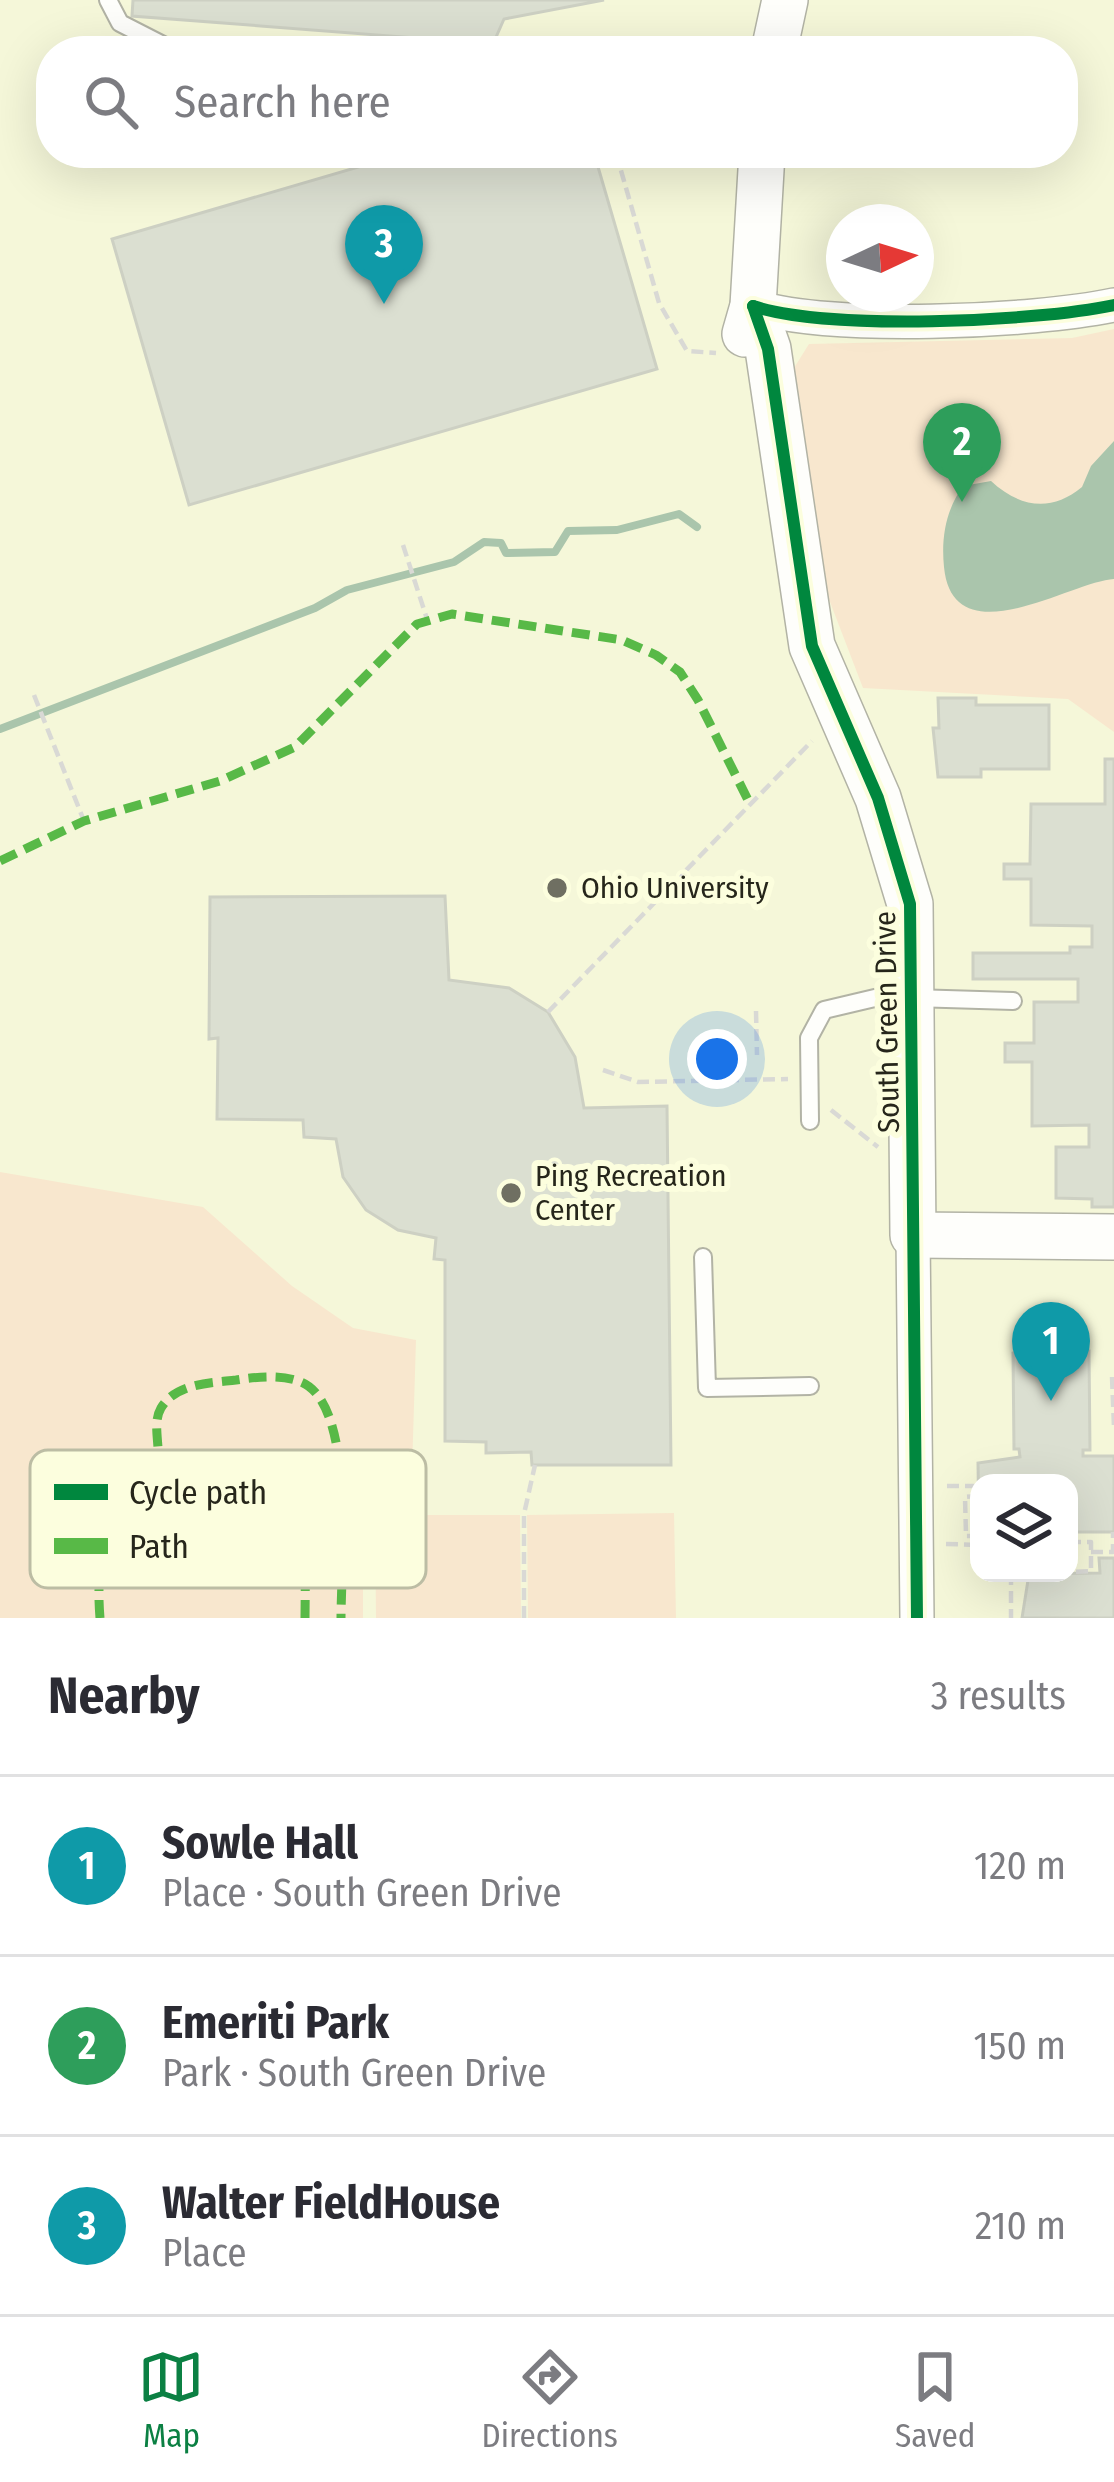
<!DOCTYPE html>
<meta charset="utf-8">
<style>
:root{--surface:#fff;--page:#f7f7f7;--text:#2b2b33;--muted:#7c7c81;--line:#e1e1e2;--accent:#0b8043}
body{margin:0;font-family:"Fira Sans Condensed",sans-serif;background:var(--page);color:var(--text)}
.controls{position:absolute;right:36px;bottom:36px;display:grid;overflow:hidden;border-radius:24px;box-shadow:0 12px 48px #0002}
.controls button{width:108px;height:108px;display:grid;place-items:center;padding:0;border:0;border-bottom:3px solid var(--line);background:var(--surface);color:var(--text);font:60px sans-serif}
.compass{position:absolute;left:826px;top:204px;width:108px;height:108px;border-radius:50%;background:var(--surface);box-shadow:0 12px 48px #0002;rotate:86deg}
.you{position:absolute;left:717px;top:1059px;width:42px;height:42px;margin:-30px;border:9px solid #fff;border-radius:50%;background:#1a73e8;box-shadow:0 0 0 18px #1a73e833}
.badge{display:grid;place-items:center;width:78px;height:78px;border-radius:50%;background:var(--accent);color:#fff;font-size:39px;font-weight:700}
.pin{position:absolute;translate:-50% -99px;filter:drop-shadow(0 3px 6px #0008)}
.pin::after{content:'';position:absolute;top:63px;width:42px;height:36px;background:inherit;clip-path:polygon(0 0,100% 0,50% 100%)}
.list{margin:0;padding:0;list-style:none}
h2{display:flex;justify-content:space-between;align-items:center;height:156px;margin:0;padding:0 48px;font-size:51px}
h2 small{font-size:39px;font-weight:400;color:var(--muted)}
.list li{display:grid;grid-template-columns:78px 1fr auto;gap:36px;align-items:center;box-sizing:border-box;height:180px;padding:0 48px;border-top:3px solid var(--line)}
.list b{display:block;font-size:45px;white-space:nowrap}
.list p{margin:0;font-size:39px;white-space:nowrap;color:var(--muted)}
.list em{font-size:39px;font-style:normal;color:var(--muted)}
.icon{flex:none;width:66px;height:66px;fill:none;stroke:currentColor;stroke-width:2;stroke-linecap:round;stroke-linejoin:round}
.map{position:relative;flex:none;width:1114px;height:1618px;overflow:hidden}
.search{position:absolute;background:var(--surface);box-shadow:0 12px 48px #0002;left:36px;right:36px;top:36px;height:132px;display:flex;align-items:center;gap:30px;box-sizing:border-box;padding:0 42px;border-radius:48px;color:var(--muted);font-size:45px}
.sheet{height:696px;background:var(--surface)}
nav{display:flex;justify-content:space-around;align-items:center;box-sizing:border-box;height:168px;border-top:3px solid var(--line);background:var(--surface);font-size:33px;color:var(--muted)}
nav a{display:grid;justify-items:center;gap:6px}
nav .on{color:var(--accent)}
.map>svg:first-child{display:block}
</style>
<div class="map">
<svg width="1114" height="1618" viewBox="0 0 1114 1618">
<rect width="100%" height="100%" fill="#f6f7e5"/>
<path fill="#f5f7d9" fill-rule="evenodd" d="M0 0H1114V1618H0ZM51 51H1063V153H51ZM844 222H916V294H844ZM979 1483H1069V1573H979Z"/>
<g fill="#f8e7ce">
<polygon points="1114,329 1114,732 1068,699 863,688 827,594 793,410 794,368 809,344 1072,338"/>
<polygon points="0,1172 203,1207 292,1286 353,1328 416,1340 411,1503 363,1504 363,1618 0,1618"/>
<polygon points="674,1513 676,1618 528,1618 527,1515"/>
<polygon points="375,1515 520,1515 521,1618 376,1618"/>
</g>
<path fill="#aac5ac" d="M1114 441V579C1072 581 953 659 944 567 941 537 946 510 963 486L991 481C1019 507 1051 513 1082 487L1091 466Z"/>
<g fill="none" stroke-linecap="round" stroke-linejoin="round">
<polyline stroke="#aac5ac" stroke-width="8" points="0,729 315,608 347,590 454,562 484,542 501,543 506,553 555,552 568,531 617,530 679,514 697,527"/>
</g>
<g fill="#dbdfd1" stroke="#cdd0c3" stroke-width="3">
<polygon points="133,0 604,0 504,19 493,44 132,16"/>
<polygon points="406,153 594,153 657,369 189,505 112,239"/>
<polygon points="938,698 976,698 976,705 1049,705 1049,769 981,769 981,777 938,777 933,728 939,728"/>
<polygon points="1105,759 1114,759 1114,1207 1092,1207 1092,1199 1056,1198 1056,1147 1089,1147 1089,1125 1032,1126 1032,1062 1005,1062 1005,1043 1034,1043 1034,1002 1078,1002 1078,979 973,979 973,953 1070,953 1070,947 1092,947 1092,926 1031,925 1031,879 1004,879 1004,864 1030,864 1031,804 1105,804"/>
<polygon points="445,896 449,980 509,988 548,1012 575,1057 584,1108 667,1106 671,1465 532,1465 531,1452 486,1453 486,1442 445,1441 445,1260 434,1259 436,1238 398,1230 366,1210 343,1177 336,1139 304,1137 303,1120 217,1119 218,1038 209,1039 210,897"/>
<polygon points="1083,1338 1083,1351 1089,1351 1090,1450 1083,1450 1083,1456 1114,1456 1114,1532 1069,1532 1069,1483 979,1483 979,1527 978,1463 1020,1457 1019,1449 1014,1449 1013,1353 1018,1352 1018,1339"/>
<polygon points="1099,1558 1114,1558 1114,1618 1022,1618 1029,1574 1100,1573"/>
</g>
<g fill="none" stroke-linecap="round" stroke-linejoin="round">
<defs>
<g id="lane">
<polyline points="108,0 120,23 165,46"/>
<polyline points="810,1121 809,1038 824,1010 879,997 1013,1001"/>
<polyline points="703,1257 707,1388 810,1386"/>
</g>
<g id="street">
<path d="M753 306C829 331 1033 322 1114 305"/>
<polyline points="913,1235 917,1618"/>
</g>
<g id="secondary">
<polyline points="774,51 785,0"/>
<polyline points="753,306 768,349 812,646 878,798 910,904 913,1235 1114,1237"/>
<polyline points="745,334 753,306 762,153"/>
</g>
</defs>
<use href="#lane" stroke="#b2b3a5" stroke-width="20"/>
<use href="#street" stroke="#b2b3a5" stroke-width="36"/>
<use href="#secondary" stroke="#b2b3a5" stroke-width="48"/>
<g stroke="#d9d9d5" stroke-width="4.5" stroke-dasharray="12 6" stroke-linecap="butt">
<polyline points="734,50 735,47"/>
<polyline points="616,153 659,303 687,351 716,353"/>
<polyline points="403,545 427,619"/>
<polyline points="34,695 84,821"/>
<polyline points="756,1011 757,1055"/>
<polyline points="548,1012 812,741"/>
<polyline points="603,1070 638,1082 788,1079"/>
<polyline points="831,1110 878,1147"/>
<polyline points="1112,1377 1114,1427"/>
<polyline points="947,1486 974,1486 975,1495"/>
<polyline points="979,1496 965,1497 966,1536 979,1536"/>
<polyline points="1069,1542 1091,1542 1091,1571 1069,1572"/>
<polyline points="946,1544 979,1545"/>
<polyline points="1091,1552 1113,1552 1113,1532"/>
<polyline points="1011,1573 1011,1618"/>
<polyline points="1011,1574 1035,1573"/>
<polyline points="524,1618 524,1514 535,1465"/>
</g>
<use href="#lane" stroke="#fefefb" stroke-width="16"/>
<use href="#street" stroke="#fefefb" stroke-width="33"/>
<use href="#secondary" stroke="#fefefb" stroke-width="45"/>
<g stroke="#58b947" stroke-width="9" stroke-dasharray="18 9" stroke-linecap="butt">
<polyline points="0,861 84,821 220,781 295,747 417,624 452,614 622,640 656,655 680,672 698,700 751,806"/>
<path d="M100 1618C97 1581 99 1543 124 1513 134 1500 147 1492 154 1478 165 1454 150 1427 161 1408 176 1383 210 1383 236 1380 256 1377 281 1374 301 1382 356 1404 341 1566 341 1618"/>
<polyline points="305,1618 306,1500 312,1492 338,1483"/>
</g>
<defs>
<g id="cycleway">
<polyline points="753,306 768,349 812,646 878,798 910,904 917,1618"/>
<path d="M753 306C829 331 1033 322 1114 305"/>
</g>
</defs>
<use href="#cycleway" stroke="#fcfede" stroke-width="20"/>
<use href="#cycleway" stroke="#00873e" stroke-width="12"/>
</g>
<g fill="#6f6f62" stroke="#fcfede" stroke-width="4.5">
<circle cx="557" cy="888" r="12"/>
<circle cx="511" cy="1193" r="12"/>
</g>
<g text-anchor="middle" stroke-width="12" stroke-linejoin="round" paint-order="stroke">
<g font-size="30" fill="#26261b" stroke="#fcfede" text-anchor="start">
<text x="581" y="898">Ohio University</text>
<text x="535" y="1186">Ping Recreation<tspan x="535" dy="34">Center</tspan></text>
</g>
<g font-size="30" fill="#26261b" stroke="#fcfede">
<text transform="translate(887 1022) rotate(-91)" y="10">South Green Drive</text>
</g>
</g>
<rect x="30" y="1450" width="396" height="138" rx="18" fill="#fcfede" stroke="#bcbda4" stroke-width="3"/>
<rect x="54" y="1484" width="54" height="16" fill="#00873e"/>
<rect x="54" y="1538" width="54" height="16" fill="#58b947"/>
<g font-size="33" fill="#26261b">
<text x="129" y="1504">Cycle path</text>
<text x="129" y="1558">Path</text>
</g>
</svg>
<div class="controls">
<button><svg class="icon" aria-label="layers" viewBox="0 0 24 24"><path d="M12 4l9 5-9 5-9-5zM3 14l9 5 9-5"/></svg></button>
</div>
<svg class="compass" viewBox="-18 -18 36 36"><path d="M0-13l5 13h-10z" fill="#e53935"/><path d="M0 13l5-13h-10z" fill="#7c7c81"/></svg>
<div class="you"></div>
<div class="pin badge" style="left:1051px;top:1401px;background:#0f9aa8">1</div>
<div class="pin badge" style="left:962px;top:502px;background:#2e9e5b">2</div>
<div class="pin badge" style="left:384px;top:304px;background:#0f9aa8">3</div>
<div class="search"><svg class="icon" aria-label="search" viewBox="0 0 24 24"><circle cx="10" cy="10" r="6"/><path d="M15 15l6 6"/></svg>Search here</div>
</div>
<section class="sheet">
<h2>Nearby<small>3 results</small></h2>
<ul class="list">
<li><span class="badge" style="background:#0f9aa8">1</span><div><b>Sowle Hall</b><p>Place · South Green Drive</p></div><em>120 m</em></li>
<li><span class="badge" style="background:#2e9e5b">2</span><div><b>Emeriti Park</b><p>Park · South Green Drive</p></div><em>150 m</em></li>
<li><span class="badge" style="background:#0f9aa8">3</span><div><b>Walter FieldHouse</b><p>Place</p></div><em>210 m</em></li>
</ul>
</section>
<nav>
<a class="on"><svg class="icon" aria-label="map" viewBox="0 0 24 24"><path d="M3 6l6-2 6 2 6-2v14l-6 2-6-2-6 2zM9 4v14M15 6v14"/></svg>Map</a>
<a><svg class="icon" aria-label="directions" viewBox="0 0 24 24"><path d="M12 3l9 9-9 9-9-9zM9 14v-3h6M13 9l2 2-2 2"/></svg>Directions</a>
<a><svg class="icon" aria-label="saved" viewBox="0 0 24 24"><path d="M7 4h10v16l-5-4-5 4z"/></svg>Saved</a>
</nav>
